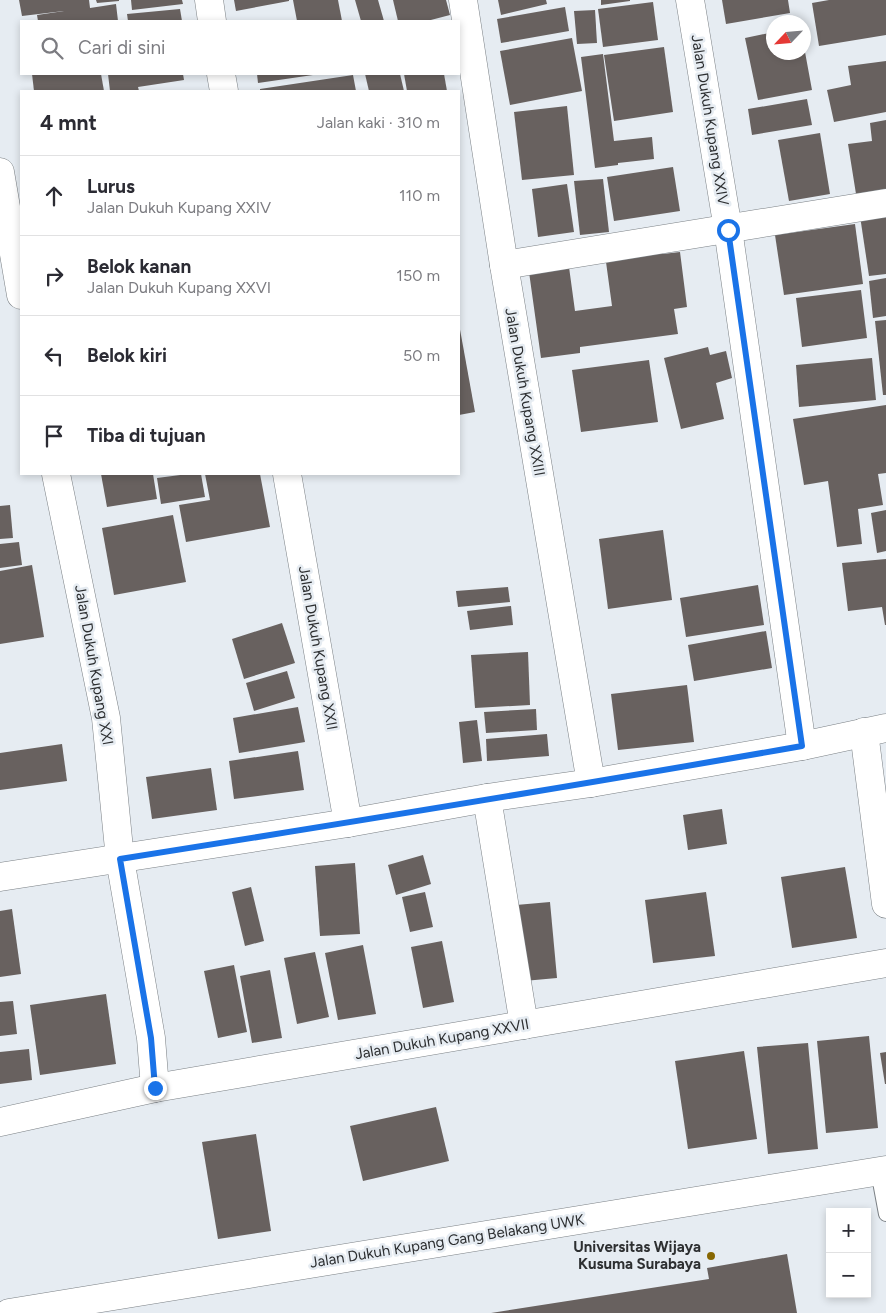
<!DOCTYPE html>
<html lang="id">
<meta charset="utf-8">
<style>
:root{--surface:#fff;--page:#f2f2f3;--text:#2b2b33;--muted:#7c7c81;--line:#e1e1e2}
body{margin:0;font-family:Figtree,sans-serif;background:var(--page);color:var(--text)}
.controls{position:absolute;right:15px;bottom:15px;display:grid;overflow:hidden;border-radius:0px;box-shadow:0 2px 8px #0003}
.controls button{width:45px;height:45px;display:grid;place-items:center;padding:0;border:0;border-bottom:1px solid var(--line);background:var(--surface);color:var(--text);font:25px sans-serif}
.compass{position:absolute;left:766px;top:15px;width:45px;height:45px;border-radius:50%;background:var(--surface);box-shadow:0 2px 8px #0003;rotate:244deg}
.stop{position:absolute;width:15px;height:15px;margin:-11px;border:4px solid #1a73e8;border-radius:50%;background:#fff}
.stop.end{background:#1a73e8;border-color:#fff;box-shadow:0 1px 5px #0008}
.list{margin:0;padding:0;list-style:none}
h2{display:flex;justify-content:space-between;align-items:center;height:65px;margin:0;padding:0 20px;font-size:21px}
h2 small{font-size:16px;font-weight:400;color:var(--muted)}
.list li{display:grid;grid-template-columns:32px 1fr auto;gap:15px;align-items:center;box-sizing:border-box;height:80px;padding:0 20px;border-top:1px solid var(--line)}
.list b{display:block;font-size:19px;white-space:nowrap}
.list p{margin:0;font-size:16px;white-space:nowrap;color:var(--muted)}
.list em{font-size:16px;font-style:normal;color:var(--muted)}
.icon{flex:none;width:28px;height:28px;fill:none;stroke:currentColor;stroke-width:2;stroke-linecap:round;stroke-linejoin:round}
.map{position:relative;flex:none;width:886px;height:1313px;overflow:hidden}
.search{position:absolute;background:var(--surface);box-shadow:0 2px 8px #0003;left:20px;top:20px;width:440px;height:55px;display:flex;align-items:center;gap:12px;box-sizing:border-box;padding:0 18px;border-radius:0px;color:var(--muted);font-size:19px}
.panel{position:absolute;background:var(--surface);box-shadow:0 2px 8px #0003;left:20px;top:90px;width:440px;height:385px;border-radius:0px}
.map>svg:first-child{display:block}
</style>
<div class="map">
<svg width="886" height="1313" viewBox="0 0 886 1313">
<rect width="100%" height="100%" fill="#e6ecf2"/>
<g fill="#68615f">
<polygon points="19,0 89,0 90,8 116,4 118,21 38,21 37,15 64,11 22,16"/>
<polygon points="96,0 119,0 119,1 97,3"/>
<polygon points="131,0 182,0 183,4 132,10"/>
<polygon points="234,0 289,0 289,1 236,11"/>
<polygon points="293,0 338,0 342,21 297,21"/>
<polygon points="355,0 378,0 384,21 361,21"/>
<polygon points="393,0 446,0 450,15 427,21 398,21"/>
<polygon points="498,0 546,0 547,4 501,15"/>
<polygon points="601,0 630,0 630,1 601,5"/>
<polygon points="722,0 788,0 790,13 726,24"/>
<polygon points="829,0 886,0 886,35 819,46 812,3"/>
<polygon points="653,2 658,40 603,47 598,9"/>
<polygon points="565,7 569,31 501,43 497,19"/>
<polygon points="180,9 182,21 128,21 127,14"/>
<polygon points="595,10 597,43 577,44 574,11"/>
<polygon points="774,32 774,52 805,52 812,90 758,100 745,38"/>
<polygon points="572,38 582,91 510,105 500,51"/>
<polygon points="664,47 673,112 614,121 604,55"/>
<polygon points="603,54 614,141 652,137 654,159 618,163 618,165 595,168 581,57"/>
<polygon points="886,61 886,112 834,122 827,90 851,85 848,66"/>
<polygon points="32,74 101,74 104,91 34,91"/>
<polygon points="108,74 183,74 184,80 138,87 139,91 110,91"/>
<polygon points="257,74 313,74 313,75 258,83"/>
<polygon points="365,74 400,74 404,91 369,91"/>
<polygon points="404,74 444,74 447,91 407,91"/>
<polygon points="353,75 356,91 260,91 260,89"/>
<polygon points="807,99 812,125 752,135 748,109"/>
<polygon points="567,106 574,175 522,180 514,112"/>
<polygon points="886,120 886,189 856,194 848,144 872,141 870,123"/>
<polygon points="820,133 830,194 789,201 778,140"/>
<polygon points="673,167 680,211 614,221 607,177"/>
<polygon points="603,179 609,232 580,235 574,181"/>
<polygon points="567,184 574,232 538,237 532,189"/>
<polygon points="886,212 886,274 869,276 860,216"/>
<polygon points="855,224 863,284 784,295 775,235"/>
<polygon points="661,242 663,254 680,252 687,307 674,309 678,334 580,347 580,353 541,358 529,272 569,267 575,311 612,306 606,262"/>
<polygon points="886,278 886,316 873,318 869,281"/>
<polygon points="861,290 867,338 802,347 796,298"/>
<polygon points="886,320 886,395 883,395 875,321"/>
<polygon points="459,324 475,412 459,415"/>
<polygon points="708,347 710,355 726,351 732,378 716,383 724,419 681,429 664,358"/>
<polygon points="872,358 876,400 799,407 796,365"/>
<polygon points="649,360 658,422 581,432 572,370"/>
<polygon points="886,405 886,473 878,474 883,505 858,509 862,544 837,547 828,481 804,485 793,419"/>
<polygon points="101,474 153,474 157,499 107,507"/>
<polygon points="188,474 201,474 205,497 161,504 157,478"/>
<polygon points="205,474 260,474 270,527 186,542 179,505 210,500"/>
<polygon points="10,505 13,538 0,539 0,506"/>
<polygon points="886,510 886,551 877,553 871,513"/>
<polygon points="173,515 186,582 114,595 102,528"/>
<polygon points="663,530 672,600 608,609 599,539"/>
<polygon points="19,542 22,565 0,568 0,544"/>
<polygon points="886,559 886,625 885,625 882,607 848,611 842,563"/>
<polygon points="32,565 44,637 0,644 0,571"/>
<polygon points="758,585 764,625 686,637 680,598"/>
<polygon points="508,587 510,602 458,607 456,591"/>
<polygon points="511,606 513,625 470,630 467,611"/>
<polygon points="282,623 295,663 244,679 232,639"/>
<polygon points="766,631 772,668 694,681 688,645"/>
<polygon points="528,652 530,705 475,708 471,655"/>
<polygon points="287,671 295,698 254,711 246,683"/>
<polygon points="687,685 694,742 618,750 611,694"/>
<polygon points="298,707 305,742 239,753 233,718"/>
<polygon points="536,709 537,730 486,733 484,712"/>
<polygon points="477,720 482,761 463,763 459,722"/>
<polygon points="547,734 549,756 487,761 486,739"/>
<polygon points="62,744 67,781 0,790 0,753"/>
<polygon points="298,751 304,790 234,799 229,761"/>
<polygon points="211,768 217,810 152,819 146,777"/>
<polygon points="722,809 727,844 688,850 683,815"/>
<polygon points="423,855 431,884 396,895 388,865"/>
<polygon points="355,863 360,934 320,936 315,866"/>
<polygon points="845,867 857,938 792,948 781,877"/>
<polygon points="251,887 264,941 245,946 232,892"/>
<polygon points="425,892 433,927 410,932 402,897"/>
<polygon points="706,892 715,956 653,963 645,900"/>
<polygon points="550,902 557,978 524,981 516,905"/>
<polygon points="12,909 21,974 0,977 0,911"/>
<polygon points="442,941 454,1002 423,1008 411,947"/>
<polygon points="363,945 376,1014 338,1020 325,953"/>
<polygon points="315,952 329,1017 297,1024 284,958"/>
<polygon points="234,965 247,1032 218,1038 204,971"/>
<polygon points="270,970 282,1038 252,1043 240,976"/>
<polygon points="106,994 116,1064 40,1075 30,1005"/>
<polygon points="13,1001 17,1034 0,1036 0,1002"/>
<polygon points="869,1036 878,1128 826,1133 817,1041"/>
<polygon points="808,1043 818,1149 768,1154 757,1047"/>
<polygon points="29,1049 32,1080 0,1084 0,1052"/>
<polygon points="744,1051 757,1139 688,1149 675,1061"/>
<polygon points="886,1052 886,1084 885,1084 880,1053"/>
<polygon points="436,1107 449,1161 363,1181 350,1126"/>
<polygon points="256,1134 271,1231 218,1239 202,1142"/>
<polygon points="787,1254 797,1313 491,1313 709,1279 707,1268"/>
</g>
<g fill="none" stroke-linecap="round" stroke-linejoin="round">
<defs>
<polyline id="lane" points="878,1171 886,1214"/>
<g id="street">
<polyline points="209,0 212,21"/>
<polyline points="463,0 504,265 591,783"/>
<polyline points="690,0 728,229 802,746"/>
<polyline points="221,74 224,91"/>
<polyline points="0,172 21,295"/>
<polyline points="504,265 886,203"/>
<polyline points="56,474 106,718 120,859 151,1038 155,1088"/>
<polyline points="287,474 348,823"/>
<polyline points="864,732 886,904"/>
<polyline points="487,798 524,1025"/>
<polyline points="0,877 348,823 487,798 591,783 802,746 886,728"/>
<polyline points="0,1122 155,1088 886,963"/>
<polyline points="9,1313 886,1170"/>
</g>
</defs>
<use href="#lane" stroke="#7b8085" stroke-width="16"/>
<use href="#street" stroke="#7b8085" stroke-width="29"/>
<use href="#lane" stroke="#fff" stroke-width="14"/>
<use href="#street" stroke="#fff" stroke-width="28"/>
</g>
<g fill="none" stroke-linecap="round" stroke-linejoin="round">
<path stroke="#1a73e8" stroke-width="6" d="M155 1088 151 1038 120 859C347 823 575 786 802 746L728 230"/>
</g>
<circle fill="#876702" stroke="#e6ecf2" stroke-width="2" cx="711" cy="1256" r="5"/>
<g text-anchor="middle" stroke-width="5" stroke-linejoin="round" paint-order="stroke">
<g font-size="15" fill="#2d2f31" stroke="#e6ecf2">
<text transform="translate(710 120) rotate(81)" y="5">Jalan Dukuh Kupang XXIV</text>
<text transform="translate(525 392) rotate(80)" y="5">Jalan Dukuh Kupang XXIII</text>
<text transform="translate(318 648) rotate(80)" y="5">Jalan Dukuh Kupang XXII</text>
<text transform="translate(94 665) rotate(80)" y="5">Jalan Dukuh Kupang XXI</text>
<text transform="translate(442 1039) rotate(-10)" y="5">Jalan Dukuh Kupang XXVII</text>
<text transform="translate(447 1241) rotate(-9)" y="5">Jalan Dukuh Kupang Gang Belakang UWK</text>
</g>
<g font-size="15" font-weight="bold" fill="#2d2f31" stroke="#e6ecf2" text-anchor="end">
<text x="701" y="1252">Universitas Wijaya<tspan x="701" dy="17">Kusuma Surabaya</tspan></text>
</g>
</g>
</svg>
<div class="controls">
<button>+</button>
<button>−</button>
</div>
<svg class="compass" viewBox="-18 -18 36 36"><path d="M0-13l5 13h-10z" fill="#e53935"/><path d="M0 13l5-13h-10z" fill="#7c7c81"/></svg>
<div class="stop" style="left:728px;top:230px"></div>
<div class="stop end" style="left:155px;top:1088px"></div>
<div class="search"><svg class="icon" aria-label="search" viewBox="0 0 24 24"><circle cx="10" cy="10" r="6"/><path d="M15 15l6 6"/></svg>Cari di sini</div>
<section class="panel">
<h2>4 mnt<small>Jalan kaki · 310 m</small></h2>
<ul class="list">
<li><svg class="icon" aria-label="ahead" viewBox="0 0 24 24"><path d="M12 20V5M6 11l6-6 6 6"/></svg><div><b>Lurus</b><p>Jalan Dukuh Kupang XXIV</p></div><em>110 m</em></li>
<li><svg class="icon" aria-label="right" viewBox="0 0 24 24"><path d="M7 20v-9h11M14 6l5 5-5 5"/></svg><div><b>Belok kanan</b><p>Jalan Dukuh Kupang XXVI</p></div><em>150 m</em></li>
<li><svg class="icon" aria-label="left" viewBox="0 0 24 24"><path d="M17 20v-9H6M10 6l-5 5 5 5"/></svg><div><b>Belok kiri</b></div><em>50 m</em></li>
<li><svg class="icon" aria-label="arrive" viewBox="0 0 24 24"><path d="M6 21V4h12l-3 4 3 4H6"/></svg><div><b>Tiba di tujuan</b></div></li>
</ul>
</section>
</div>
